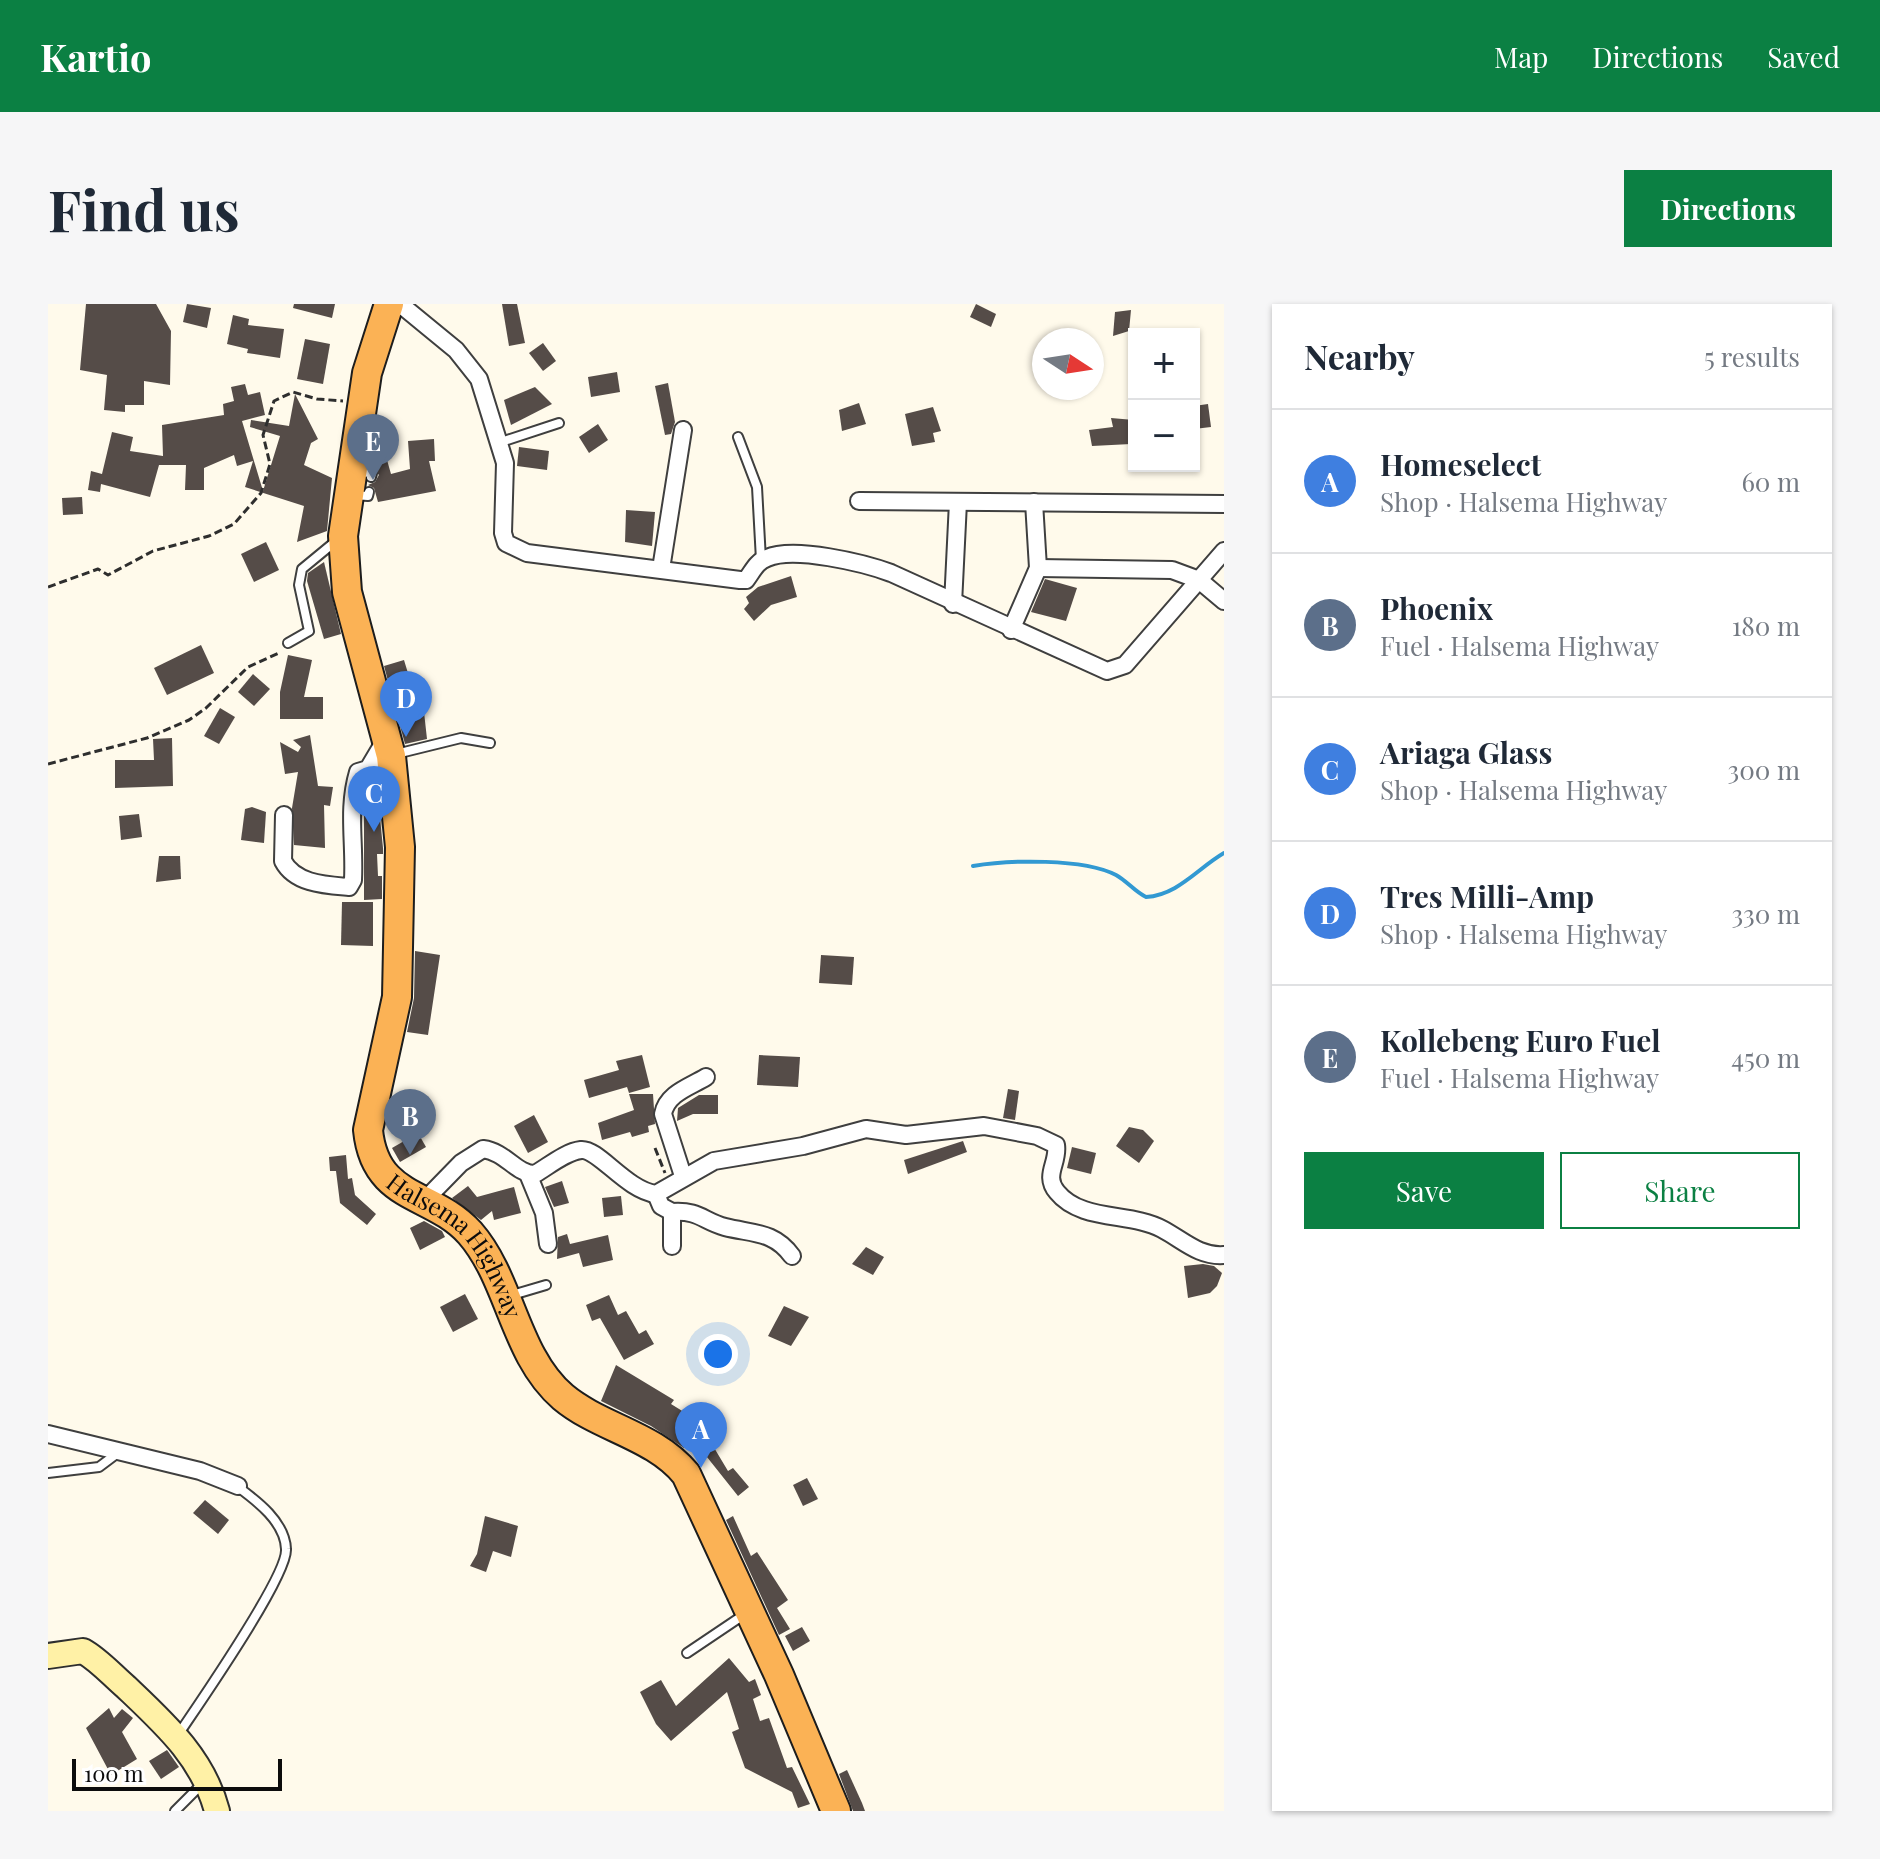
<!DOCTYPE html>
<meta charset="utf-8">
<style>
:root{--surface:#fff;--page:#f6f6f7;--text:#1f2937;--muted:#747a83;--line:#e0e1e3;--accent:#0b8043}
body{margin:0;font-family:"Playfair Display",serif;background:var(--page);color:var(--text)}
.controls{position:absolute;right:24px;top:24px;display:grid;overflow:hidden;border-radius:0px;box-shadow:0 2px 6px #0004}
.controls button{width:72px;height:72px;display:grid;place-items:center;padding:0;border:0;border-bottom:2px solid var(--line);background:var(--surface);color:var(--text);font:40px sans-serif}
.compass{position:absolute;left:984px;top:24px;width:72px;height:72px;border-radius:50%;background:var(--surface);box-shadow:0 2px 6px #0004;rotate:102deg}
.scale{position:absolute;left:24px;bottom:20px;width:210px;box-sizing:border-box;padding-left:8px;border:4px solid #0c0c0c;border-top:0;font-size:22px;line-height:28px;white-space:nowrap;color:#0c0c0c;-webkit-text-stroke:6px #fff;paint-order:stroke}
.you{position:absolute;left:670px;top:1050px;width:28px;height:28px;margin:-20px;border:6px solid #fff;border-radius:50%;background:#1a73e8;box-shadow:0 0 0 12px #1a73e833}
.badge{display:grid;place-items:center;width:52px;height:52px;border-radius:50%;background:var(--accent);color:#fff;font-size:26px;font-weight:700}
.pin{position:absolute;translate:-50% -66px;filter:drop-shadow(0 2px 4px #0008)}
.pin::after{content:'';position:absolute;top:42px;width:28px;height:24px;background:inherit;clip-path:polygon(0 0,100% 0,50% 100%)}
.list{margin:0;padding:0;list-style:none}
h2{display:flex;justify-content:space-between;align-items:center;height:104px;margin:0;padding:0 32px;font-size:34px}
h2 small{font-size:26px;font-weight:400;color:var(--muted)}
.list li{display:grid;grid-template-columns:52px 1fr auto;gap:24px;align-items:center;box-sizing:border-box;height:144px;padding:0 32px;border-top:2px solid var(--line)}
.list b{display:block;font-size:30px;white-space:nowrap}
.list p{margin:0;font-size:26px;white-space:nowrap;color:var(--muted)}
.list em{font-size:26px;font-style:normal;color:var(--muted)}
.actions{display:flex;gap:16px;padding:24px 32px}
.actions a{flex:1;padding:18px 0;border:2px solid var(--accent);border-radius:0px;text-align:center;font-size:28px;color:var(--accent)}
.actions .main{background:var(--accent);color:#fff}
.map{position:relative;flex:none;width:1176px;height:1507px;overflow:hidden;border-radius:0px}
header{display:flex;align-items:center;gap:48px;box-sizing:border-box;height:112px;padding:0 40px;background:var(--accent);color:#fff}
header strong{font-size:38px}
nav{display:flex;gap:44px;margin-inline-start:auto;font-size:28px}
.intro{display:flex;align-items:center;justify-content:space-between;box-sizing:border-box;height:192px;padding:0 48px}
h1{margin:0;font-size:56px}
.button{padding:20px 36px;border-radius:0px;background:var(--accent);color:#fff;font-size:28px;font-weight:700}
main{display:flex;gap:48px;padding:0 48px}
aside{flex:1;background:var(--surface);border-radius:0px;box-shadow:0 2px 6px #0004}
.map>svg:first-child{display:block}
</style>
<header>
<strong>Kartio</strong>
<nav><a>Map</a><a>Directions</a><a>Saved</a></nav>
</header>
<div class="intro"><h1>Find us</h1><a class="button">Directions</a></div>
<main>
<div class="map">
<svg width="1176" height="1507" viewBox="0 0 1176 1507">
<rect width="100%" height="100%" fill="#fffaeb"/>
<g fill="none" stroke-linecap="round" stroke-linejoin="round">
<path stroke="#3299d2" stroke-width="4" d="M925 562C961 556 1035 554 1068 571 1079 577 1087 588 1098 593 1130 591 1150 564 1176 549"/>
</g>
<g fill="#554c48">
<polygon points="38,0 108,0 123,27 122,81 96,77 96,101 77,101 77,108 56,106 59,71 32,66"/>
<polygon points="139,0 163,4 159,24 135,18"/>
<polygon points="246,0 287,0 284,14 245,4"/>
<polygon points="454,0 469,0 477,39 461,42"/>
<polygon points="928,0 948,10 943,23 922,13"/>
<polygon points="1083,6 1081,27 1065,32 1067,8"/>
<polygon points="185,11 201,15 200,21 236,25 232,54 199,49 200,45 179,40"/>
<polygon points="257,35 282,40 275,80 249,75"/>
<polygon points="495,39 508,57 495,67 481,49"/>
<polygon points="569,68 572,88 543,93 540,73"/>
<polygon points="620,79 627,118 623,130 617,131 607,82"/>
<polygon points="197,80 200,91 212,88 217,111 194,117 215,187 232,132 202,123 203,116 241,122 247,90 270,135 263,139 256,161 284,174 279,227 249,238 256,202 197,183 205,157 189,162 186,151 156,164 156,186 137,186 138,161 111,161 102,193 53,180 52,188 40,186 43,167 54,170 64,128 85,133 82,147 115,152 114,121 176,111 175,100 186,97 183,83"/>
<polygon points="487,83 504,100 463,121 456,96"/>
<polygon points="811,99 818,120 794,127 791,106"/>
<polygon points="1160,100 1163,123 1146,125 1146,102"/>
<polygon points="885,103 893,127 885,129 887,138 864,142 857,110"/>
<polygon points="1063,114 1086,116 1083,140 1044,142 1041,126 1065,123"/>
<polygon points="550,120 560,136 541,149 531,133"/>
<polygon points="386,135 387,157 381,157 388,187 330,198 326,184 320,181 327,178 331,171 324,162 324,155 339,156 343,170 362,165 360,137"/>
<polygon points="471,143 501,147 499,166 469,162"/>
<polygon points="34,193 35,210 15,211 14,194"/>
<polygon points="578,206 607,208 604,242 577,238"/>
<polygon points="218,238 231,266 206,278 193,250"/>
<polygon points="276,258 293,330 276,335 259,277 260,269"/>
<polygon points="743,272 749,293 723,301 706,317 696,305 701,299 698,293 710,283"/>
<polygon points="997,275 1029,284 1018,317 983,308"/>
<polygon points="153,341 166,369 119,391 106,364"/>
<polygon points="240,351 264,356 256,393 275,393 275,415 232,415 232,388"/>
<polygon points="356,356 372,409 376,408 379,435 357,440 336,362"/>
<polygon points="205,370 222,385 206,402 190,388"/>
<polygon points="172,404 187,413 171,440 156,432"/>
<polygon points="262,431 270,482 285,483 282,502 276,501 277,544 246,541 244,504 250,468 237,470 232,438 250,448 253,443 245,436"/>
<polygon points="124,434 125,482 67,484 67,456 106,456 105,435"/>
<polygon points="329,484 335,544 335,550 329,550 330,572 334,572 334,595 316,596 316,496 317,485"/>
<polygon points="204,503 218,508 216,539 193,536 197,505"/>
<polygon points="91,510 94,533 73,536 71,512"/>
<polygon points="111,552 132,552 133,575 108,578"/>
<polygon points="294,598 325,598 325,642 293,641"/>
<polygon points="367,647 392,651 380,731 359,728 366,694"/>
<polygon points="773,651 806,653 804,681 771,679"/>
<polygon points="594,751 602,783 581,789 579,783 541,794 536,776 571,766 568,757"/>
<polygon points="711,751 752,753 750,783 709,781"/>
<polygon points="960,785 971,787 967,816 955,814"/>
<polygon points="581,790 605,790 607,820 600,822 601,828 584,833 582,828 554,836 550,819 586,806"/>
<polygon points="651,791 670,791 670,810 645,810 629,817 630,804"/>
<polygon points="486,811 500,838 480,849 466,822"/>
<polygon points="1081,823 1095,826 1106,837 1091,859 1068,842"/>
<polygon points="370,829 378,843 352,858 344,844"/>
<polygon points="915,837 919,848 860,870 856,856"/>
<polygon points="1024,843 1048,849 1043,870 1019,864"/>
<polygon points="298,851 300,875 304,874 307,891 328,910 319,921 292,899 288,867 282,867 281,853"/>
<polygon points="514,877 521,899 506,903 497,883"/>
<polygon points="420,882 429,893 466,883 473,909 446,916 444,907 433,916 404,894"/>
<polygon points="573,892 575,911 556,913 554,894"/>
<polygon points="376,917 394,927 397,933 372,946 362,924"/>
<polygon points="519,930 522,940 560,931 565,956 535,963 531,949 509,955 510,933"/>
<polygon points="818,943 836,953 825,971 804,960"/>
<polygon points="1155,960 1166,962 1174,969 1169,982 1162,989 1140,994 1136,962"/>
<polygon points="417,990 430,1015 405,1028 392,1003"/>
<polygon points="561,991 570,1011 578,1007 591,1030 598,1026 606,1040 576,1056 552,1014 544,1017 538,1001"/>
<polygon points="736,1002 761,1013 743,1042 720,1032"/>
<polygon points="568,1061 626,1096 623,1100 652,1118 636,1144 603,1122 553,1097"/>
<polygon points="665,1142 680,1167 685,1164 701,1183 690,1192 655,1148"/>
<polygon points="759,1174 770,1195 755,1202 745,1181"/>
<polygon points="157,1196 181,1216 170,1230 145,1209"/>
<polygon points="437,1212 470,1222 463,1253 445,1247 438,1268 422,1262 429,1250"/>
<polygon points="685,1212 703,1252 709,1248 740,1296 729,1304 742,1325 731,1331 678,1216"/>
<polygon points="754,1323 762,1337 745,1347 737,1332"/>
<polygon points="681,1354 701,1378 707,1375 713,1391 705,1395 712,1417 721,1414 739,1464 744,1463 762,1500 750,1504 744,1488 697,1464 684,1428 691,1425 679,1388 623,1437 608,1420 592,1388 613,1376 628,1402"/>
<polygon points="61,1404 66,1414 74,1405 85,1414 74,1428 89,1455 63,1471 38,1424"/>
<polygon points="119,1446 131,1463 113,1475 101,1457"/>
<polygon points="799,1466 814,1499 817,1507 805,1507 791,1470"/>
</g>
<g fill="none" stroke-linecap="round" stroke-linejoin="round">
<defs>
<g id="service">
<polyline points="690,133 709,183 713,256"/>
<polyline points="453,138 511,119"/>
<polyline points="310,168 324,169 323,173"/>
<polyline points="305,191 320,192 321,188"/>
<polyline points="240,339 261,327 251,281 254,265 288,237"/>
<polyline points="348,450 413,434 442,439"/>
<polyline points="461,992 498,981"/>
<polyline points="0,1169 51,1163 71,1148"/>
<polyline points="639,1349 697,1310"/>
<path d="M130 1431C150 1401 240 1272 238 1245 237 1218 209 1197 190 1183"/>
<polyline points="127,1507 155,1479"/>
</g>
<g id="minor">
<path d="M352 0 408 46 431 75 457 159 455 229 458 239 479 249 692 276H698C705 267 708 258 719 254 746 242 816 259 843 269L1059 367 1077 361 1176 247"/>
<polyline points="811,197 1176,200"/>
<polyline points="990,264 1124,266 1151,276 1176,297"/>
<polyline points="613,265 635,126"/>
<polyline points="905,300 910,198"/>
<polyline points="963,326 990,264 986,198"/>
<path d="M236 511 235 557C247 580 278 581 301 583L305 576C307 538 299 505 310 468L320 465 339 433"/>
<polyline points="480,870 496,909 500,940"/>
<path d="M635 872 615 810C619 789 642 783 658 773"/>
<polyline points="608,890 613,902 624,908 624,942"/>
<path d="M374 899 413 859 435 845C458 848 468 870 487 870 501 862 517 848 533 846 550 844 578 886 608 890L666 857 755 842 818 825 858 831 936 822 989 832 1008 841C1011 859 995 871 1009 888 1033 918 1083 908 1114 925 1135 936 1151 953 1176 951"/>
<path d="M624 908C651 906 655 917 677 923 705 930 726 927 744 952"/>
<polyline points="0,1130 152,1167 190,1182"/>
</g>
<path id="secondary" d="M0 1352 35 1347C51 1356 64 1371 78 1383 117 1420 155 1454 169 1507"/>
<g id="trunk">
<path id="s1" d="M341 0 319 69 295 232 299 288 343 452 352 543 349 693 320 826C327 897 384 887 422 929 463 976 466 1051 515 1093 552 1124 606 1131 638 1170L731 1371 788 1507"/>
</g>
</defs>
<use href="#service" stroke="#3f3f3f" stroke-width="12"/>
<use href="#minor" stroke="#3f3f3f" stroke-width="20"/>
<use href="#secondary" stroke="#2e2e2e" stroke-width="28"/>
<use href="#trunk" stroke="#1d1d1d" stroke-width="32"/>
<g stroke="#2e2e2e" stroke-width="3" stroke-dasharray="8 4" stroke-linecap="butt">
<polyline points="0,283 50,265 60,271 105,247 161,232 186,220 213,189 222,160 215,131 226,97 245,88 269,95 295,97"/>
<polyline points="0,460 99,434 141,416 158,404 200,363 233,348"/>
<polyline points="607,844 617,869"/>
</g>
<use href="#service" stroke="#fff" stroke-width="8"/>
<use href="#minor" stroke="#fff" stroke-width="16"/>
<use href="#secondary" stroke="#fff1a6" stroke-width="24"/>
<use href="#trunk" stroke="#fbb255" stroke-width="28"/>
</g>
<g text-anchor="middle" stroke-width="8" stroke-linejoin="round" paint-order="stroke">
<g font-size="24" fill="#0c0c0c" stroke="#fff">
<text dy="8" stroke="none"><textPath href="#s1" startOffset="992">Halsema Highway</textPath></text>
</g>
</g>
</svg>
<div class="controls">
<button>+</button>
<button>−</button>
</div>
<svg class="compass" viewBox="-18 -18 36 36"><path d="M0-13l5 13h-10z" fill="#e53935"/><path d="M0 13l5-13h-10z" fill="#747a83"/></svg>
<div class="scale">100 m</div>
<div class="you"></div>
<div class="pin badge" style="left:653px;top:1164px;background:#3f7fe0">A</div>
<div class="pin badge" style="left:362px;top:851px;background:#5c6f8a">B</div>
<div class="pin badge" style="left:326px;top:528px;background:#3f7fe0">C</div>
<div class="pin badge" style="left:358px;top:433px;background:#3f7fe0">D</div>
<div class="pin badge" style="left:325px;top:176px;background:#5c6f8a">E</div>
</div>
<aside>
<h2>Nearby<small>5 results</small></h2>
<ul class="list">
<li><span class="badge" style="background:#3f7fe0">A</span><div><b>Homeselect</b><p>Shop · Halsema Highway</p></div><em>60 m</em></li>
<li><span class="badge" style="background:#5c6f8a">B</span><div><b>Phoenix</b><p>Fuel · Halsema Highway</p></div><em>180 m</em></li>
<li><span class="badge" style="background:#3f7fe0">C</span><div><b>Ariaga Glass</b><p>Shop · Halsema Highway</p></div><em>300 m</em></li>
<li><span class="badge" style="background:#3f7fe0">D</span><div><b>Tres Milli-Amp</b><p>Shop · Halsema Highway</p></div><em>330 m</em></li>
<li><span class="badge" style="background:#5c6f8a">E</span><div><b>Kollebeng Euro Fuel</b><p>Fuel · Halsema Highway</p></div><em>450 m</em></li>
</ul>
<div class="actions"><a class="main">Save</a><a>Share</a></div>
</aside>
</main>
